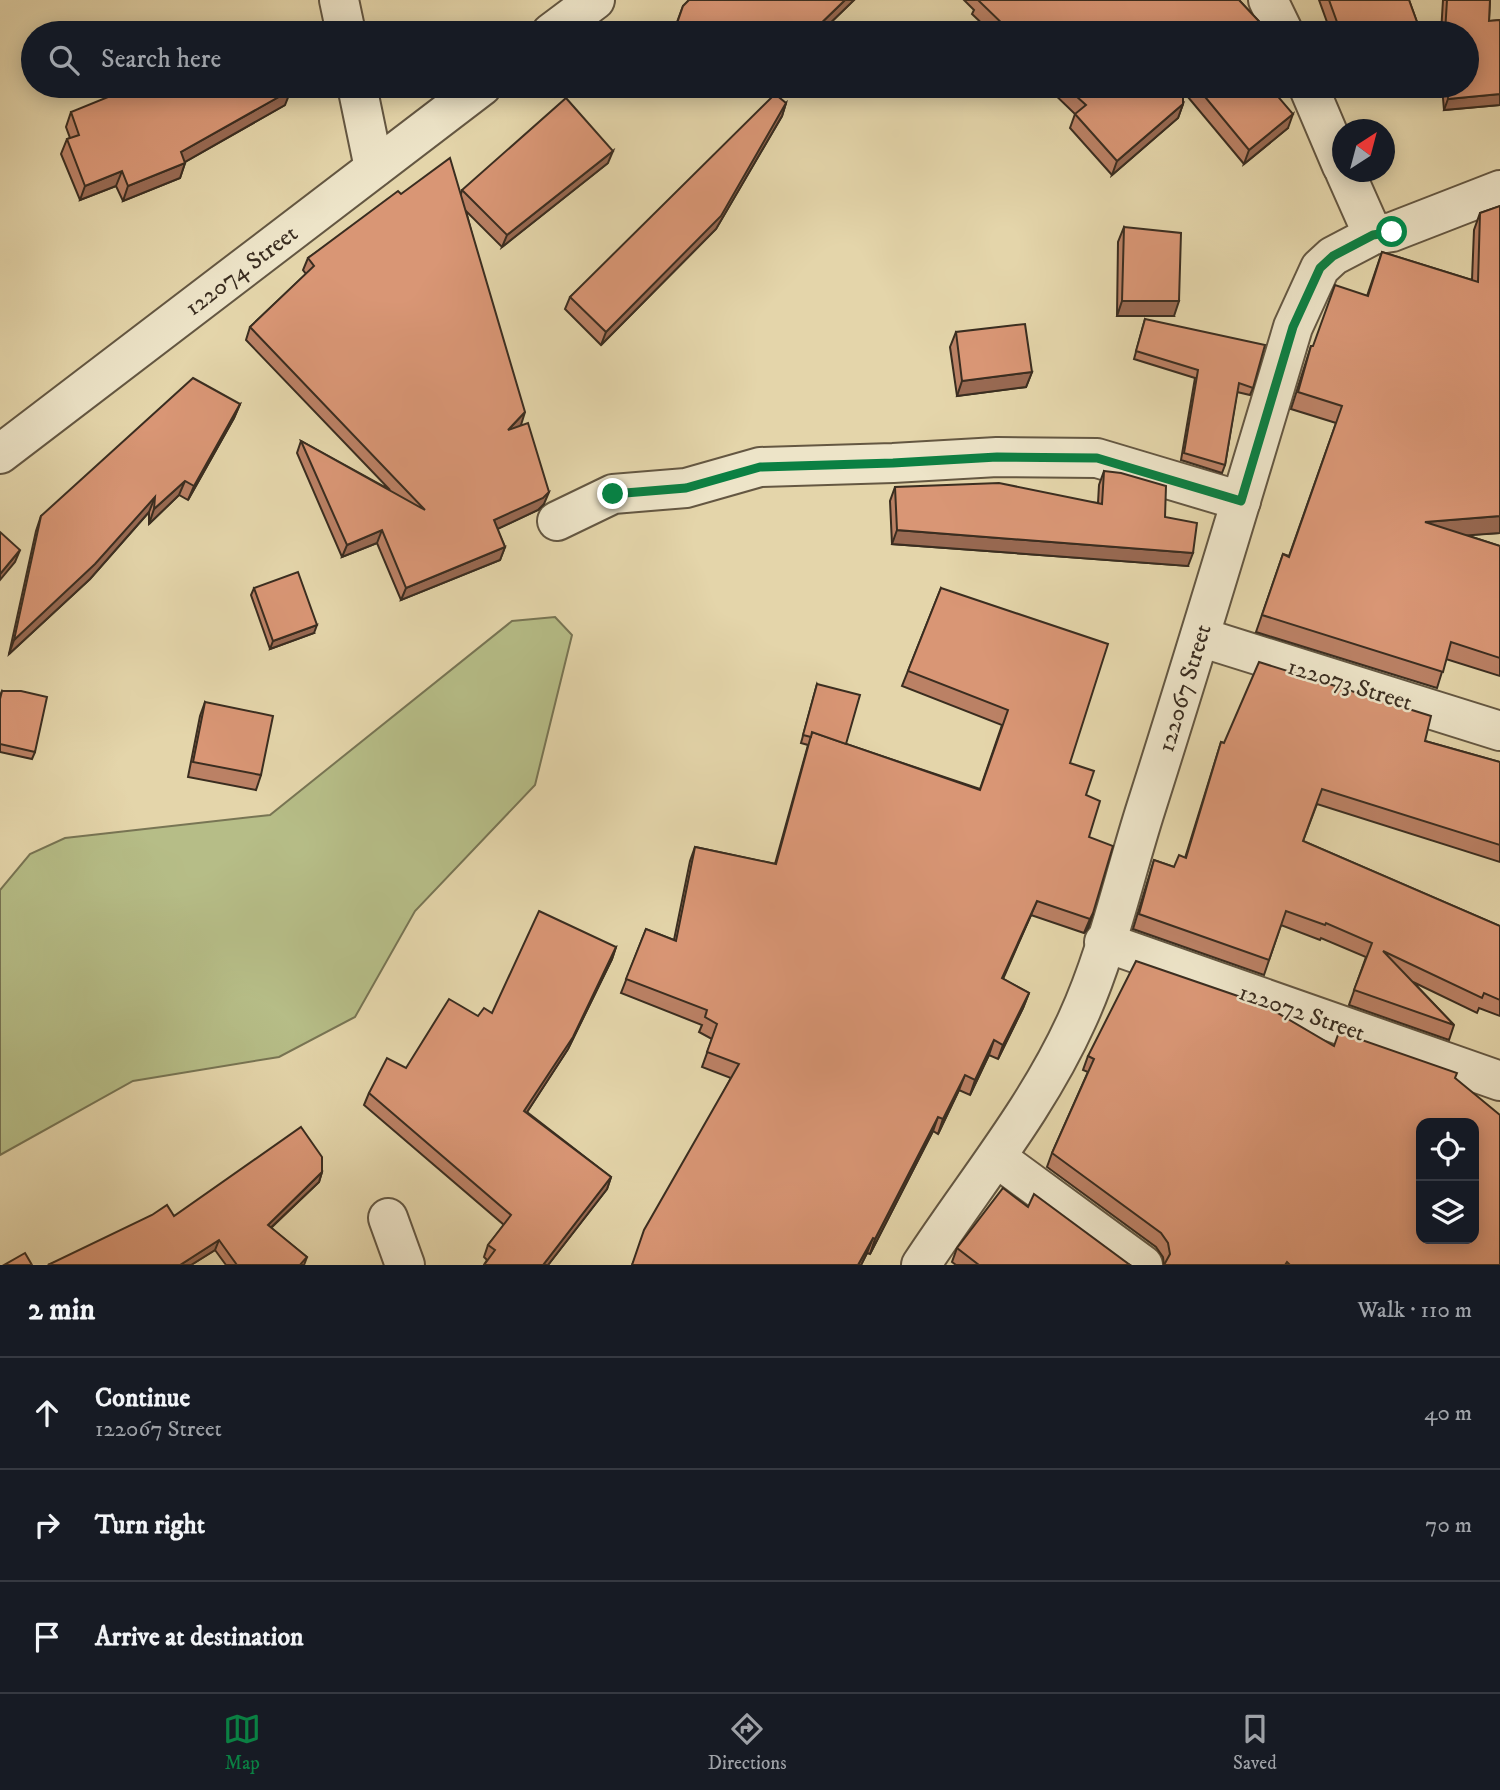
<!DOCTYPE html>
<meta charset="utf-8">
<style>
:root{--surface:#171b24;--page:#242831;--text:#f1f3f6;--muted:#9ea1a6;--line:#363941;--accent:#0b8043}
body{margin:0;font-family:"IM FELL DW Pica",serif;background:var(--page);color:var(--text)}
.controls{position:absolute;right:21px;bottom:21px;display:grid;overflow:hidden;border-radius:14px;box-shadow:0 4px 18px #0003}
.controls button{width:63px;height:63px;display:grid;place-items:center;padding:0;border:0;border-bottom:2px solid var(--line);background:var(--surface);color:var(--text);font:35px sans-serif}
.compass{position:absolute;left:1332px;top:119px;width:63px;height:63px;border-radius:50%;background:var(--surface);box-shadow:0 4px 18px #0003;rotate:36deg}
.stop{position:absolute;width:21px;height:21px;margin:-16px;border:5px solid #0b8043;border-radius:50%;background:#fff}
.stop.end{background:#0b8043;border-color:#fff;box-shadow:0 2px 7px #0008}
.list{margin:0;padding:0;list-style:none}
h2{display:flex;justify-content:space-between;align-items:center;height:91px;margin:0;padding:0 28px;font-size:30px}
h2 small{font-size:23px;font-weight:400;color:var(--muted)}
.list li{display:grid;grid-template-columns:46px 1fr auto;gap:21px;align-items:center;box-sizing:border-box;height:112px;padding:0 28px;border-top:2px solid var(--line)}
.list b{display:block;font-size:26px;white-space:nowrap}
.list p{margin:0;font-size:23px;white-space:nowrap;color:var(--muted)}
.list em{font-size:23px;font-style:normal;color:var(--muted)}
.icon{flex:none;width:38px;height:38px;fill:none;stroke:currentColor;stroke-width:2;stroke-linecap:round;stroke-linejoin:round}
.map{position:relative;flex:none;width:1500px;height:1265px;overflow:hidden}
.search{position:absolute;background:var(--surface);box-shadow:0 4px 18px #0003;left:21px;right:21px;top:21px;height:77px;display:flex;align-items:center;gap:18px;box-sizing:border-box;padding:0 24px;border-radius:38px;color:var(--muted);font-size:26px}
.sheet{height:427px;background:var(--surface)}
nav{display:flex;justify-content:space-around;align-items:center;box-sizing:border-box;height:98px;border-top:2px solid var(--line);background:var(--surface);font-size:19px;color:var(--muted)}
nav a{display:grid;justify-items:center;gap:4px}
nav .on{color:var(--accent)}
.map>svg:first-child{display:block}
</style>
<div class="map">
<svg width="1500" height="1265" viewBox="0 0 1500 1265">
<rect width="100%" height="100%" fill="#e4d5aa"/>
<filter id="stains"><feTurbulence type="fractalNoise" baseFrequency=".00286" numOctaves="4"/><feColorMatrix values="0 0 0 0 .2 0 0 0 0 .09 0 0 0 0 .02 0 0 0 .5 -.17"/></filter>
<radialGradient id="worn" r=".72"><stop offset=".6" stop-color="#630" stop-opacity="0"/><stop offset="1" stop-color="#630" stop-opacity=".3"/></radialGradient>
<polygon fill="#b6bd87" stroke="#787554" stroke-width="2" points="555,617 572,635 535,785 415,911 355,1017 279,1057 133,1081 0,1155 0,890 30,854 65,838 270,815 512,621"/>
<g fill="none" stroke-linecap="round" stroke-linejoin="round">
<defs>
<g id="street">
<polyline points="339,0 346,33"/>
<polyline points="1268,0 1284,33"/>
<polyline points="551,33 595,0"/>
<polyline points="357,86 374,168"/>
<polyline points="1308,86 1342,166"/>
<polyline points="1345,172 1373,235"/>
<polyline points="0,454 482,86"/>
<polyline points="557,521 613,494 686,488 760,467 893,463 997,457 1097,458 1241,501"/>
<polyline points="1200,637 1500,731"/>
<polyline points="1104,942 1500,1081"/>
<polyline points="997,1158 1143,1265"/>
<polyline points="388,1218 405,1265"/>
<path d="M921 1265C974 1184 1037 1109 1077 1020 1107 955 1124 877 1146 808 1197 648 1245 488 1293 327L1320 268 1333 256 1373 235 1392 232 1500 190"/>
</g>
</defs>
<use href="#street" stroke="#645742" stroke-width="42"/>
<use href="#street" stroke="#ede4c8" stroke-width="38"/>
</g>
<g fill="#bb8165" stroke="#3a2d20" stroke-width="2">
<polygon points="689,0 854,0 820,33 673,33 683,6"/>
<polygon points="964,0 1239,0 1270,33 992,33 972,14 974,10"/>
<polygon points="1319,0 1409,0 1421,33 1331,33"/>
<polygon points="1443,0 1490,0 1489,21 1500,20 1500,105 1444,110 1442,86 1467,86 1467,33 1441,33"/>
<polygon points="1046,86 1269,86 1288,128 1244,164 1183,91 1183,104 1178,118 1112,175 1070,128 1075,114"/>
<polygon points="786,103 782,116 716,229 601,345 565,309 570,297"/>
<polygon points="285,105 185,162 185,163 180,178 123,201 116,186 80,200 61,154 67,139 70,138 66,127 71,112"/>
<polygon points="608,163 502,247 466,211 521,425 520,426 544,504 538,510 497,529 505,547 500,560 401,600 377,543 342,557 297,453 301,441 390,490 246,340 250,327 306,274 303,270 308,258 401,194 461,194 462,190"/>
<polygon points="1500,206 1500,533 1466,535 1500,546 1500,676 1446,659 1437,688 1256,632 1283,554 1289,556 1336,423 1291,409 1311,346 1313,346 1367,296 1382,252 1472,280 1474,230 1480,213"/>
<polygon points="1124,227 1174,316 1117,316 1118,242"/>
<polygon points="1145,319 1253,388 1250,395 1237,392 1225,465 1222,473 1181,460 1195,378 1134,359"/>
<polygon points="956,332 1032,372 1026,387 957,396 950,347"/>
<polygon points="240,404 234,418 188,500 179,495 149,524 149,512 90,579 9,654 36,531 41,516"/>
<polygon points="1104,471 1165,517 1188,566 892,544 890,501 895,487 1098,503 1099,485"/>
<polygon points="254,588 314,633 270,649 251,595"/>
<polygon points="941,588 1070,763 1086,795 1093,913 1088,928 1084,933 1031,915 1003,979 1029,993 1023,1008 998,1059 989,1055 970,1095 959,1090 938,1134 933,1131 870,1254 867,1253 861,1265 632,1265 731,1078 702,1067 712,1039 699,1032 702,1025 621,993 646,929 674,940 690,861 695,847 775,864 808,745 801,743 817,684 846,744 980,789 1002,725 902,686"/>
<polygon points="2,691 35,752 32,759 0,752 0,696"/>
<polygon points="205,702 261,775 256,790 188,777 200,716"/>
<polygon points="1425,741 1500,762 1500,862 1317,804 1303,841 1500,926 1500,1016 1479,1008 1477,1013 1413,982 1454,1025 1449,1040 1349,1005 1366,957 1321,938 1320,940 1281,925 1264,975 1133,929 1154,860 1174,867 1185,858 1221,742 1224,743"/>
<polygon points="616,947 612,959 568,1049 527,1112 611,1177 607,1189 548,1265 484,1265 487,1260 484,1257 488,1245 504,1225 364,1105 369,1093 406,1068 478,1016 492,1013"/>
<polygon points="1334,1046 1455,1078 1500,1265 1164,1265 1163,1257 1156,1247 1047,1167 1052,1153 1088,1072 1083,1070 1088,1056"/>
<polygon points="322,1172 319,1182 271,1228 307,1257 304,1265 226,1265 215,1250 191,1265 48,1265 174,1216"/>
<polygon points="1028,1207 1130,1265 956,1265 952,1262 957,1248"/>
</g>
<g fill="#986952" stroke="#3a2d20" stroke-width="2">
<polygon points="845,0 854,0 820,33 811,33"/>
<polygon points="291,90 285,105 176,167 181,152"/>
<polygon points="1500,94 1500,105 1444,110 1448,99"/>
<polygon points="786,103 782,116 716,229 601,345 606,332"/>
<polygon points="1183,104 1178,118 1112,175 1117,161"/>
<polygon points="1293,114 1288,128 1244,164 1249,150"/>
<polygon points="613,151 608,163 502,247 507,235"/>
<polygon points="185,163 180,178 123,201 128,186"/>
<polygon points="122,171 116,186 80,200 85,186"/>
<polygon points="1122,301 1179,301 1174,316 1117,316"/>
<polygon points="1032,372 1026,387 957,396 962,381"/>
<polygon points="240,404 234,418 188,500 194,486"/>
<polygon points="525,412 521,425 504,442 508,430"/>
<polygon points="185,481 179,495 149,524 154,509"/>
<polygon points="549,492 544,504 538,510 489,533 494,520"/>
<polygon points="155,497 149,512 90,579 9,654 14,640"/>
<polygon points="1500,516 1500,533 1419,539 1425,522"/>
<polygon points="382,530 377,543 342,557 347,545"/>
<polygon points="897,530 1193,553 1188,566 892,544"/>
<polygon points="505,547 500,560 401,600 406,588"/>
<polygon points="20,550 15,562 0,580 0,574"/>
<polygon points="317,625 314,633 270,649 273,641"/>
<polygon points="1037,901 1031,915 996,993 1002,978"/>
<polygon points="1093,913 1088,928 1084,933 1090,919"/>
<polygon points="616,947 612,959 568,1049 520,1123 524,1111"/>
<polygon points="1029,993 1023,1008 998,1059 1003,1045"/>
<polygon points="994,1040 989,1055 970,1095 975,1080"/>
<polygon points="965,1075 959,1090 938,1134 943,1119"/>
<polygon points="938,1117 933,1131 870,1254 875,1239"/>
<polygon points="322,1172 319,1182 264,1234 268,1225"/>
<polygon points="611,1177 607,1189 548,1265 543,1265"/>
<polygon points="873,1238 867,1253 861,1265 858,1265"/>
<polygon points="219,1240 215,1250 191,1265 180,1265"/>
</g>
<g fill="#d99675" stroke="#3a2d20" stroke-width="2" fill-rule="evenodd">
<polygon points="689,0 845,0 811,33 766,33 764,31 760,33 683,33 675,29 683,6"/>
<polygon points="978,0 1239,0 1270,33 1012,33"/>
<polygon points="1329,0 1409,0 1421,33 1341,33"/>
<polygon points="1447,0 1490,0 1489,21 1500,20 1500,94 1448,99 1447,86 1467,86 1467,33 1445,33"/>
<polygon points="135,86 288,86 291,90 181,152 185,163 128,186 122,171 85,186 67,139 79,135 71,112"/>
<polygon points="1065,86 1183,86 1183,104 1117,161 1075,114 1086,105"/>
<polygon points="1196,86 1269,86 1293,114 1249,150"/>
<polygon points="775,94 786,103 721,216 606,332 570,297"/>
<polygon points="566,98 613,151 507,235 462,190"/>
<polygon points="450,158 525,412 508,430 528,423 549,492 543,498 494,520 505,547 406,588 382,530 347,545 301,441 425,510 250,327 314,266 308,258 398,191 401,194"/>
<polygon points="1500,206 1500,516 1425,522 1500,546 1500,658 1451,642 1443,672 1262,615 1283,554 1289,557 1342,406 1298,392 1311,346 1313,346 1335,285 1368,296 1382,252 1478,282 1480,213"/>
<polygon points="1124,227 1181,233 1179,301 1122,301"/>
<polygon points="1145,319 1265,345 1253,388 1239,383 1225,465 1184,453 1198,370 1136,351"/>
<polygon points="1025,324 1032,372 962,381 956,332"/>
<polygon points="193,378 240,404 194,486 185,481 154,509 155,497 95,564 14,640 41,516"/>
<polygon points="1104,471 1121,473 1166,486 1165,517 1197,523 1193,553 897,530 895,487 999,483 1102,504"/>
<polygon points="0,532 20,550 0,574"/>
<polygon points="298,572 317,625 273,641 254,588"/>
<polygon points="941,588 1108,644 1070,763 1094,771 1086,795 1100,801 1089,837 1113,846 1093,913 1090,919 1037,901 1002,978 1029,993 1003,1045 994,1040 975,1080 965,1075 943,1119 938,1117 875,1239 873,1238 858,1265 632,1265 644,1230 739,1064 707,1052 717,1024 705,1017 707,1010 626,979 646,929 676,941 695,847 776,864 812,732 980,790 1008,710 908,671"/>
<polygon points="1259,662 1431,716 1425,741 1500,762 1500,845 1322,789 1303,841 1500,926 1500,1000 1484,993 1482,998 1383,951 1454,1025 1354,990 1372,943 1326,923 1325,925 1286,911 1269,960 1139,914 1154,860 1174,867 1179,855 1186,858 1221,742 1224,743"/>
<polygon points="817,684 860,695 846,744 812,732 811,737 803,735"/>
<polygon points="2,691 21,691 47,697 35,752 0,744 0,699"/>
<polygon points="205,702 273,716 261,775 193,762"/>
<polygon points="539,911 616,947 573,1037 524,1111 611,1177 543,1265 484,1265 495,1250 488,1245 511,1215 369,1093 387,1058 406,1068 449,999 478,1016 484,1008 492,1013"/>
<path d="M1136 961 1264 1005 1334 1046 1339 1032 1457 1073 1455 1078 1500 1115V1265H1290L1287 1262 1285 1265H1164L1170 1254 1168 1243 1161 1233 1052 1153 1094 1059 1088 1056ZM1421 1123H1474V1239H1421Z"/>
<polygon points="301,1127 322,1157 322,1172 268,1225 307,1257 300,1265 237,1265 219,1240 180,1265 48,1265 152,1215 167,1205 174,1216"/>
<polygon points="1003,1188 1028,1207 1034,1194 1130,1265 979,1265 957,1248"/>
<polygon points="25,1253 32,1265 4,1265"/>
</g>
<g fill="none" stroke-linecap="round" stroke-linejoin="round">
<polyline stroke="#0b8043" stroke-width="9" points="613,494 686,488 760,467 893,463 997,457 1097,458 1241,501 1293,327 1320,268 1333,256 1373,235 1392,232"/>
</g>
<g text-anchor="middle" stroke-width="5" stroke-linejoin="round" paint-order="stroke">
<g font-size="24" fill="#3a2d20" stroke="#ede4c8">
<text transform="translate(241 270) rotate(-37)" y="8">122074 Street</text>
<text transform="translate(1350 684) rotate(17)" y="8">122073 Street</text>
<text transform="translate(1184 688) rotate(-73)" y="8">122067 Street</text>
<text transform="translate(1302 1012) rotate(19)" y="8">122072 Street</text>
</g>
</g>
<rect width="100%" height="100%" filter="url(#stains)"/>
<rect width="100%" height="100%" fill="url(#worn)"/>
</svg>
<div class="controls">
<button><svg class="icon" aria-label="locate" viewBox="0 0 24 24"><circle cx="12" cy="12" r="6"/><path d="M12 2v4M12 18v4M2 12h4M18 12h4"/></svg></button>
<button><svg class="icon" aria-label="layers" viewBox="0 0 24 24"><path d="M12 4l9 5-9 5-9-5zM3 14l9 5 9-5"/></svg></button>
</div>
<svg class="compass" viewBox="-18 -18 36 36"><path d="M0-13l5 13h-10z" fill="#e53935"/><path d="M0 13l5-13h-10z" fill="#9ea1a6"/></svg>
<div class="stop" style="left:1392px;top:232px"></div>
<div class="stop end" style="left:613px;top:494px"></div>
<div class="search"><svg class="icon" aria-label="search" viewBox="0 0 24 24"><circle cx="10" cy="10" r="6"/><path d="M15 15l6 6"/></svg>Search here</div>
</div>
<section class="sheet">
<h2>2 min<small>Walk · 110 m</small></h2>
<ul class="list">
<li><svg class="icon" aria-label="ahead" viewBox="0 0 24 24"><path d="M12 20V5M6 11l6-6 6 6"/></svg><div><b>Continue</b><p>122067 Street</p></div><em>40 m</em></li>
<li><svg class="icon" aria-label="right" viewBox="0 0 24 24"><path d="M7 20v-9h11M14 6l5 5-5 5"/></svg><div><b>Turn right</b></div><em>70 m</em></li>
<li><svg class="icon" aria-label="arrive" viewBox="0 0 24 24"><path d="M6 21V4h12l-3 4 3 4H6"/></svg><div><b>Arrive at destination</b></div></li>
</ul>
</section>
<nav>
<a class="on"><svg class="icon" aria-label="map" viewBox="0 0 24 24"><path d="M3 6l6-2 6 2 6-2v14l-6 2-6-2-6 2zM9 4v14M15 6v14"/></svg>Map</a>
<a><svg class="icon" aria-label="directions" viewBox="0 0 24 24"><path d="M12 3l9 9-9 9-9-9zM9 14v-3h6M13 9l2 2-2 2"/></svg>Directions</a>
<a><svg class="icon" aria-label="saved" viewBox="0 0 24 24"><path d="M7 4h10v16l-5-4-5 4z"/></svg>Saved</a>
</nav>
